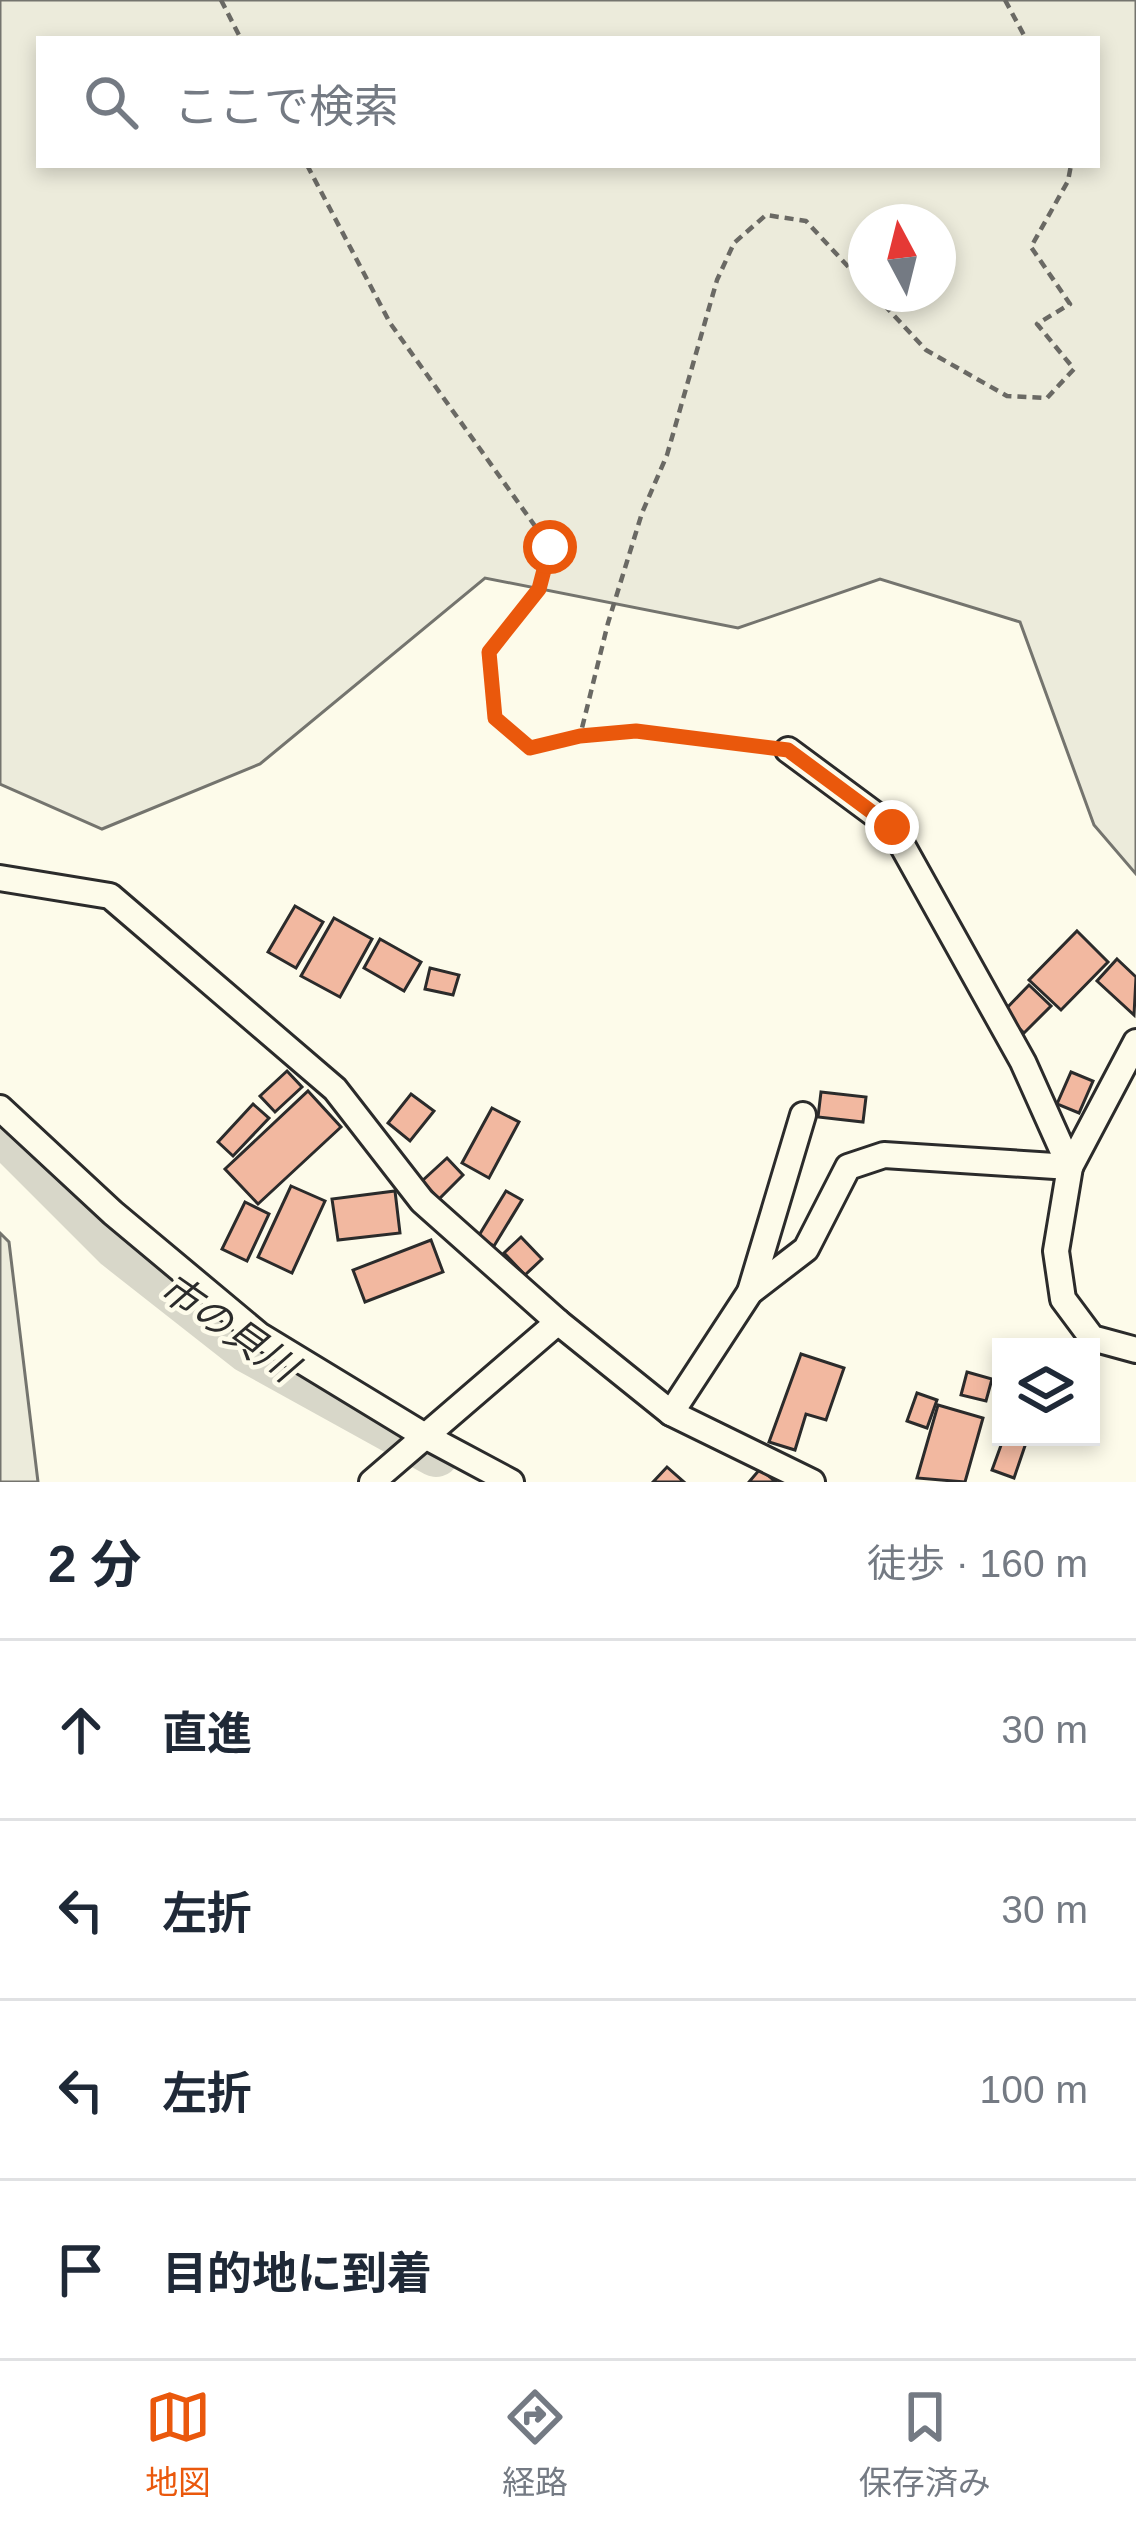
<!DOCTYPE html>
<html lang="ja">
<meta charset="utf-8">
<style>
:root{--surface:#fff;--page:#f6f6f7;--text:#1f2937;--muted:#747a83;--line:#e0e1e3;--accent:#ea580c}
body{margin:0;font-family:Helvetica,"Noto Sans JP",sans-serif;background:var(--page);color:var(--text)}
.controls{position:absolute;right:36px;bottom:36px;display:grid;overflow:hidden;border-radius:0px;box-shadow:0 6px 18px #0003}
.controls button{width:108px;height:108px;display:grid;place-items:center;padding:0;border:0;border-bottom:3px solid var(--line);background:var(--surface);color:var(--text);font:60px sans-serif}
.compass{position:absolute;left:848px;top:204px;width:108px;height:108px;border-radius:50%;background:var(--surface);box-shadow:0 6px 18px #0003;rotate:353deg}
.stop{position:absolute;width:36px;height:36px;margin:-27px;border:9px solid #ea580c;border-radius:50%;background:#fff}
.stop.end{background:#ea580c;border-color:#fff;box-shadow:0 3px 12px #0008}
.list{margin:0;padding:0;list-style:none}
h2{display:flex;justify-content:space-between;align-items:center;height:156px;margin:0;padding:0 48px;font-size:51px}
h2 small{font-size:39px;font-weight:400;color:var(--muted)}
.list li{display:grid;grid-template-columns:78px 1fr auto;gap:36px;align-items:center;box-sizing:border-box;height:180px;padding:0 48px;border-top:3px solid var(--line)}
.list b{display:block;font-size:45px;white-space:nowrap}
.list em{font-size:39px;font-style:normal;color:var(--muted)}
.icon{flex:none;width:66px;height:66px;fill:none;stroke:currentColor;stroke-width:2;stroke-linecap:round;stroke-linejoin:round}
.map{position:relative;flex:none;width:1136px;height:1482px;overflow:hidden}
.search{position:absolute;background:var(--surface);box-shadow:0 6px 18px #0003;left:36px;right:36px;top:36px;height:132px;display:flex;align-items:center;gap:30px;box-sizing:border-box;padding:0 42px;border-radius:0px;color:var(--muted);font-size:45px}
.sheet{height:876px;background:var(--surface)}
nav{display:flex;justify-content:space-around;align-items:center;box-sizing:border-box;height:168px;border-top:3px solid var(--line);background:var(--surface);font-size:33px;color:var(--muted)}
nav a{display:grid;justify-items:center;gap:6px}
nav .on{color:var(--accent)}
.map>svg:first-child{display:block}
</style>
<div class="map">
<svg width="1136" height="1482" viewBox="0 0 1136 1482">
<rect width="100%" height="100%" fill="#fdfbea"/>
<g fill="#ecebdb" stroke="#74746e" stroke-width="3" fill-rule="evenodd">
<path d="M0 0H1136V874L1094 825 1020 622 880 579 738 628 485 578 260 764 102 829 0 784ZM39 39H1097V165H39ZM866 222H938V294H866Z"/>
<polygon points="0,1233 9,1242 38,1482 0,1482"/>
</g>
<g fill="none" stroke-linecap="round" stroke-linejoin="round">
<polyline stroke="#d8d7c9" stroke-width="48" points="0,1129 117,1246 248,1349 436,1453"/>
</g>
<g fill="#f2b8a0" stroke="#2b2b2b" stroke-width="3">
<polygon points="295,906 323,922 296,968 268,952"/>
<polygon points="334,918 372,939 340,997 301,976"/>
<polygon points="1077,931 1108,962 1061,1010 1029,980"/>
<polygon points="380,939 421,962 404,991 364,968"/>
<polygon points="1117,959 1136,977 1134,1015 1097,981"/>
<polygon points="430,968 459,975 453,995 425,989"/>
<polygon points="1029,985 1051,1006 1024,1033 1003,1012"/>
<polygon points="287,1071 302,1087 275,1112 260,1096"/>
<polygon points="1071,1072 1093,1081 1079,1113 1057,1104"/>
<polygon points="308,1091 341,1127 258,1204 225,1169"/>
<polygon points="821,1092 866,1097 863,1122 818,1117"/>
<polygon points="411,1094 434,1111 410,1141 388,1123"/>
<polygon points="253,1104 269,1118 233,1156 218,1142"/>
<polygon points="492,1108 519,1122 489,1178 462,1163"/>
<polygon points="447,1158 463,1175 439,1199 422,1181"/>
<polygon points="291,1186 325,1201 292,1273 258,1257"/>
<polygon points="395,1191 400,1233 338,1240 332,1199"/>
<polygon points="506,1191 522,1200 494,1246 478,1237"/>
<polygon points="245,1202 269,1214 247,1261 222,1249"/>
<polygon points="521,1237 542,1259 525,1275 504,1253"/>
<polygon points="431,1240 443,1272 365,1302 353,1270"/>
<polygon points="801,1354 844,1368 826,1420 806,1414 795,1450 769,1442"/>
<polygon points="967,1372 992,1379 986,1401 961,1395"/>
<polygon points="917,1393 937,1400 927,1428 907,1421"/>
<polygon points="938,1405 983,1418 965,1482 917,1478"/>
<polygon points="1004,1437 1028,1437 1014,1478 992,1470"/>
<polygon points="667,1467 684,1482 653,1482"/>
<polygon points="760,1469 776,1482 749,1482"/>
</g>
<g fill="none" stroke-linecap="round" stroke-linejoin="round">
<defs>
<g id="minor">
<polyline points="788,750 892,827 1023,1062 1070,1167"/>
<polyline points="0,878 110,896 335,1089 422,1201 558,1322 671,1413 812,1482"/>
<polyline points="1136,1042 1070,1167 1056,1251 1063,1299 1092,1338 1136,1350"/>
<polyline points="0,1108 113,1213 259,1335 425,1436 511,1482"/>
<polyline points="750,1292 803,1115"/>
<polyline points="671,1413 750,1292 806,1249 848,1167 884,1155 1070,1167"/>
<polyline points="372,1482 558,1322"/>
</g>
</defs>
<use href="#minor" stroke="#2b2b2b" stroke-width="30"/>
<g stroke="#6a6964" stroke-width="4.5" stroke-dasharray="9 6" stroke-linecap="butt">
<polyline points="221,0 241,39"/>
<polyline points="1005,0 1026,39"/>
<polyline points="307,165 390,323 550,547 539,589 489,652 495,719 530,749 580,736"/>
<polyline points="874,294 926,350 1007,396 1047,398 1074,369 1037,324 1070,304 1031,247 1068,181 1071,165"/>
<polyline points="765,747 636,731 580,736 608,623 642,513 667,455 717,280 734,243 766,215 806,221 866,286"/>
</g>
<use href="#minor" stroke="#fdfbea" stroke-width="24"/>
</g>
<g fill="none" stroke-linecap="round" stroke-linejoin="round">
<polyline stroke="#ea580c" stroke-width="15" points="550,547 539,589 489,652 495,718 530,748 580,736 636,731 788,750 892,827"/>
</g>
<g text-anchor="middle" stroke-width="9" stroke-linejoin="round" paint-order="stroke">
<g font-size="39" font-style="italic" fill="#2b2b2b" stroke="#fdfbea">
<text transform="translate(229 1327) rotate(35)" y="14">市の貝川</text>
</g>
</g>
</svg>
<div class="controls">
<button><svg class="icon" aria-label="layers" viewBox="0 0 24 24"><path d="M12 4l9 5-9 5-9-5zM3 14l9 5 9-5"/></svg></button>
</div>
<svg class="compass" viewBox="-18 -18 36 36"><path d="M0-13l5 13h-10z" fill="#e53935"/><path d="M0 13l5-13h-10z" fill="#747a83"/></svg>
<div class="stop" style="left:550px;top:547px"></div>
<div class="stop end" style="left:892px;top:827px"></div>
<div class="search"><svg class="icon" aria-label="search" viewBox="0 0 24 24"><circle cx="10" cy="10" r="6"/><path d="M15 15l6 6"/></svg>ここで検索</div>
</div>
<section class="sheet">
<h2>2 分<small>徒歩 · 160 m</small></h2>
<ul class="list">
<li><svg class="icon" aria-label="ahead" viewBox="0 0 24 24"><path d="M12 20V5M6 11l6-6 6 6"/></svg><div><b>直進</b></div><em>30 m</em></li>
<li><svg class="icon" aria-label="left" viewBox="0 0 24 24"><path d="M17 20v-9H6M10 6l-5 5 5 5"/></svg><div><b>左折</b></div><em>30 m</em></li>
<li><svg class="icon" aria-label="left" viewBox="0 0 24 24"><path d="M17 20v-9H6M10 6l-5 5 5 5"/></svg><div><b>左折</b></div><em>100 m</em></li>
<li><svg class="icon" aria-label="arrive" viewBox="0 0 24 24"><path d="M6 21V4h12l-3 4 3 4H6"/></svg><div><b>目的地に到着</b></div></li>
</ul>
</section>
<nav>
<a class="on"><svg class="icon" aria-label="map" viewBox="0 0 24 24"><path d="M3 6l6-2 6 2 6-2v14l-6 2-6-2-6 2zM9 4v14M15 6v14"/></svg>地図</a>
<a><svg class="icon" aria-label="directions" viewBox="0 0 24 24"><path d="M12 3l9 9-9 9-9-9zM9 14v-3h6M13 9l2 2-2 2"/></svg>経路</a>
<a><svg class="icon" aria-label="saved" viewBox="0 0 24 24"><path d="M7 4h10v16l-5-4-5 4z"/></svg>保存済み</a>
</nav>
